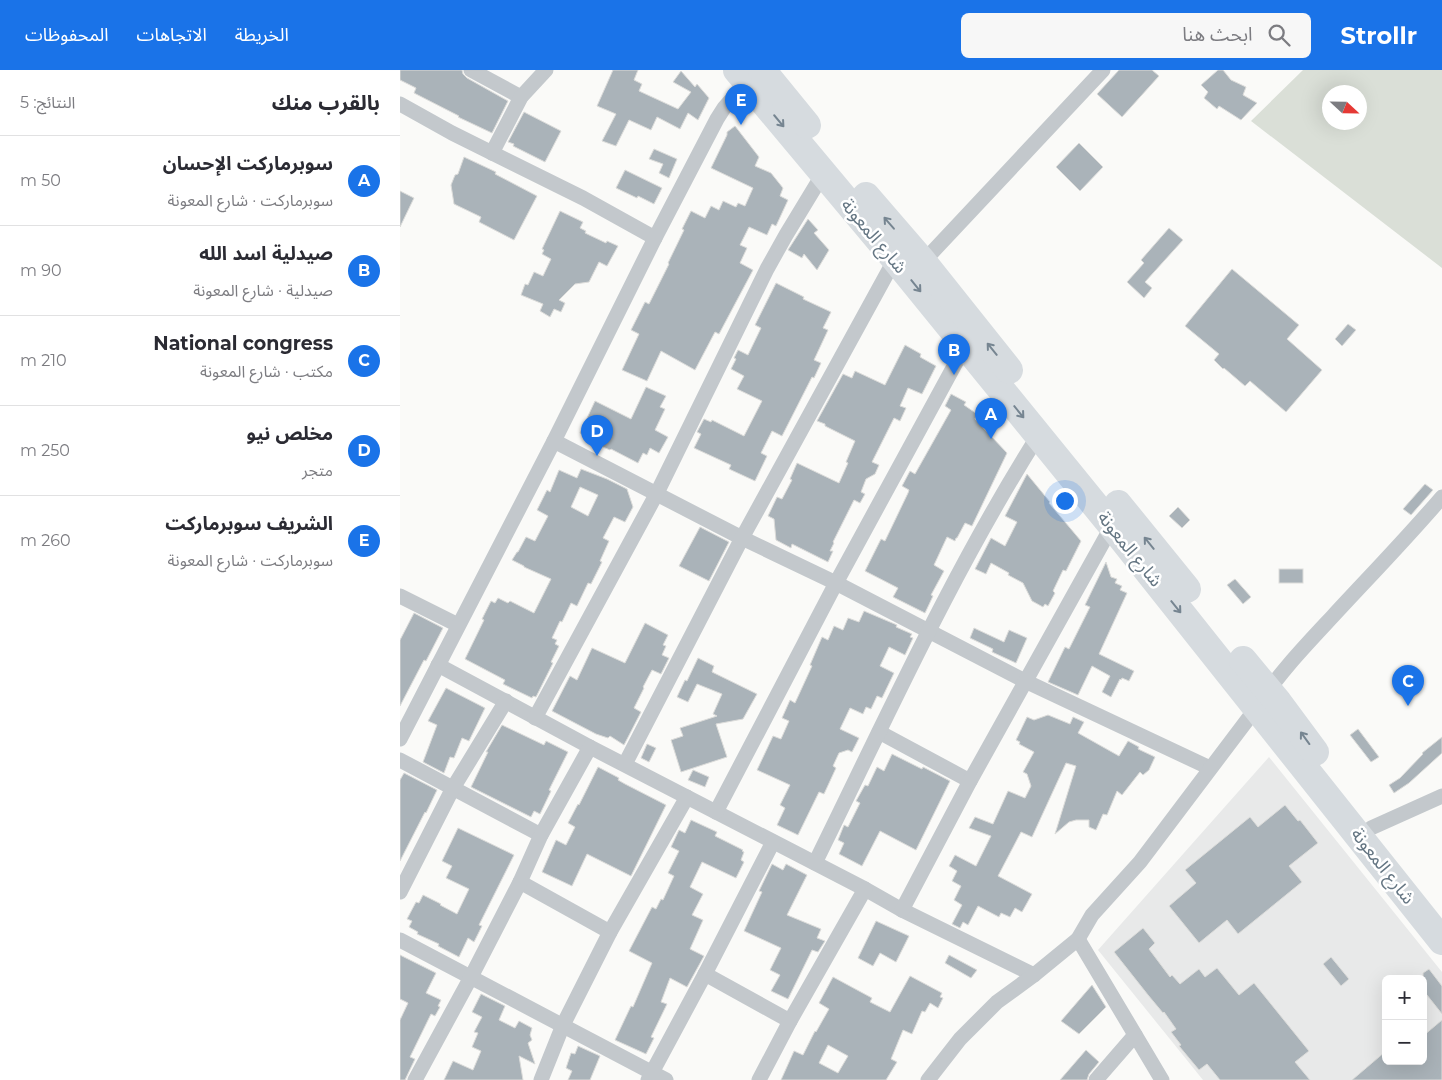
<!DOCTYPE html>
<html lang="ar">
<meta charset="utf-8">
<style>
:root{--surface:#fff;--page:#f7f7f7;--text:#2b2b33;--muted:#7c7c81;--line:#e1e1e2;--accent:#1a73e8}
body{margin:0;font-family:Montserrat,"Noto Sans Arabic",sans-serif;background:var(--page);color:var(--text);direction:rtl}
.controls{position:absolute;right:15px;bottom:15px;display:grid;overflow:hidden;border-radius:8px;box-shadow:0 5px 20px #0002}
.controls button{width:45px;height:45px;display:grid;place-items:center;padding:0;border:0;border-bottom:1px solid var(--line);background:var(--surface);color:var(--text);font:25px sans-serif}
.compass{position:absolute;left:922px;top:15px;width:45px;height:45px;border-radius:50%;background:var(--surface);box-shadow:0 5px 20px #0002;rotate:112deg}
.you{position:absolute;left:664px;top:430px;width:18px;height:18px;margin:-12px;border:4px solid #fff;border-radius:50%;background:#1a73e8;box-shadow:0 0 0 8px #1a73e833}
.badge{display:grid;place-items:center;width:32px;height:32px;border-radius:50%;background:var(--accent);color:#fff;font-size:16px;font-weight:700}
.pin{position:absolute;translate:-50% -41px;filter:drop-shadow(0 1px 2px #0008)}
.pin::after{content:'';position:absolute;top:26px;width:18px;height:15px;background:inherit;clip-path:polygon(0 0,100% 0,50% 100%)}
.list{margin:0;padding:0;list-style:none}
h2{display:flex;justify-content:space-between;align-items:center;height:65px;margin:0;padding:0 20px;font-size:21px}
h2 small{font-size:16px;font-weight:400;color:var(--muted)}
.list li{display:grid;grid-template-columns:32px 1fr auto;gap:15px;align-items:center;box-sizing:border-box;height:90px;padding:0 20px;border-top:1px solid var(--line)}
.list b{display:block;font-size:19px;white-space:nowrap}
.list p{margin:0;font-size:16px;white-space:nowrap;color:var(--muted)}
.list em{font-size:16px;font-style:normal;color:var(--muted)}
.icon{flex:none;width:28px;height:28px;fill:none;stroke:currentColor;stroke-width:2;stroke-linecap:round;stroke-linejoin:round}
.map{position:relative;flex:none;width:1042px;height:1010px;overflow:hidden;direction:ltr}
header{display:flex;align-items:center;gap:30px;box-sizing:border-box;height:70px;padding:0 25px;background:var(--accent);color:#fff}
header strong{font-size:24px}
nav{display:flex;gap:28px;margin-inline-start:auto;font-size:18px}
.search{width:350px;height:45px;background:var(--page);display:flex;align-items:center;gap:12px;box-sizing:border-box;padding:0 18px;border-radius:8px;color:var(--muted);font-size:19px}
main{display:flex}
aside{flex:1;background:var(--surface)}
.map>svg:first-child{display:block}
</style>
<header>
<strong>Strollr</strong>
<div class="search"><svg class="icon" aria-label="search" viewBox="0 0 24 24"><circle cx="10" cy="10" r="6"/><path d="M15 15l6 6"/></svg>ابحث هنا</div>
<nav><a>الخريطة</a><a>الاتجاهات</a><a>المحفوظات</a></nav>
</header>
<main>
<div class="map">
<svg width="1042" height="1010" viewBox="0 0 1042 1010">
<rect width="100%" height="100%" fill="#fafaf8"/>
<path fill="#e8e9e9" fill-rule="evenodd" d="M869 687 1042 902V1010H803L698 880ZM986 909H1023V991H986Z"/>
<path fill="#dadfd7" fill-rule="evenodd" d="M903 0H1042V198L851 51ZM929 22H959V52H929Z"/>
<g fill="#aab3b9" stroke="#dcdcda" fill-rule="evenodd">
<polygon points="0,0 62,0 63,4 67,8 108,31 92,63 58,47 59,46 14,23 16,18 0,10"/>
<polygon points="213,0 238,0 234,10 242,14 239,21 278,39 291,22 273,12 281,1 295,17 297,14 309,28 298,50 288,43 280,59 257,47 251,60 229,50 216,76 202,71 216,44 197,36"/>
<polygon points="719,0 752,0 759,6 722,47 697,24"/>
<polygon points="818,0 823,0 831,10 846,17 843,25 857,33 841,50 819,36 817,39 804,28 808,22 801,15"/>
<polygon points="124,42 161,61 145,92 113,76 114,74 108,72"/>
<polygon points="335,56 359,87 355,96 371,103 383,118 380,126 388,130 376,156 372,154 367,165 349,157 340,175 347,178 340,193 353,200 319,264 315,262 295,300 261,281 247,311 222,300 239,264 231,260 245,232 249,234 269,194 268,193 284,160 282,159 291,141 305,148 311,136 319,140 323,131 336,137 338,133 345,136 353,118 311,98 327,65 327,62"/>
<polygon points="679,73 703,97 680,121 656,97"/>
<polygon points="254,79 277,89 269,108 259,103 263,94 249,89"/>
<polygon points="64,87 96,102 95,104 137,126 114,170 79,152 81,147 54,134 51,115 55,105 58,104"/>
<polygon points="225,100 262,118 254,134 238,126 237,128 216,118"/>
<polygon points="0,121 14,128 0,157"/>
<polygon points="160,141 183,152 180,158 186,161 185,163 206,173 207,171 218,176 207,196 199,192 189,212 175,214 159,230 165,233 161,242 154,239 150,247 140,241 143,234 121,225 125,214 128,215 134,202 143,206 151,189 142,184 144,180 142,179"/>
<polygon points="408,149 418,160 414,163 429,180 417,200 404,184 402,188 388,180"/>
<polygon points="769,158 783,170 745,212 752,218 744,228 727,212 744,193 741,190"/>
<polygon points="832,199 899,255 887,269 922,300 886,342 850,311 845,316 824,298 823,299 814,290 819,284 785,256"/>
<polygon points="376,213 404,227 403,229 431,242 423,258 428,260 414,290 421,293 414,308 412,307 382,366 372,361 361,383 367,386 355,411 329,399 331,395 294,378 301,364 297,362 304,349 311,352 312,350 344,366 362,331 337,319 344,306 331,299 336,289 334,288 338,280 348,285 361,258 355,255"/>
<polygon points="948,254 956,260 942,276 935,269"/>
<polygon points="505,275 521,284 520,287 536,296 522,324 508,318 500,336 506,338 500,351 494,348 472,392 479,395 475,404 466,409 461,422 465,424 460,433 454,430 433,472 434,473 430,481 433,481 428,492 392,474 391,478 376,470 374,449 368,446 377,427 382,429 392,410 390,409 397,393 439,413 448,393 446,392 455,371 425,356 425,354 417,351 443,304 452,308 455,301 485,315"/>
<polygon points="246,317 266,326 260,337 265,339 255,360 268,367 259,383 250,378 247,385 243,383 238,393 211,379 210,380 191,372 193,369 180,363 195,331 231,349"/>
<polygon points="551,324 566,332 564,335 577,344 575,349 607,383 572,456 565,453 557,468 556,468 555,471 547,467 534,495 544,501 531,525 533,526 525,543 493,527 498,518 465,501 481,469 485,471 508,423 509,420 502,416 510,401 515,404 551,340 545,336"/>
<path d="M181 399 207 409 227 419 233 437 225 452 214 447 203 468 209 471 200 491 202 492 191 514 188 513 177 536 171 533 162 552 160 551 152 568 157 570 155 574 159 576 151 592 153 593 136 627 133 626 132 628 103 614 105 610 65 589 84 550 82 549 91 531 95 533 98 528 108 533 110 531 134 543 151 509 124 497V496L112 490 117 482H118L126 467 135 471 148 446 137 440 147 420 150 422 159 400 177 408ZM180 417 198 425 188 446 171 437Z"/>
<polygon points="627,404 650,432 649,433 681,471 666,501 663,500 653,521 655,523 648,536 645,534 643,537 632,531 623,513 608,505 609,503 591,493 586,504 575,499 591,468 605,476 617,452 605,446"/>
<polygon points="1025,414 1033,420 1011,445 1003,439"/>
<polygon points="778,437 790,450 782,458 769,446"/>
<polygon points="300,457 329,472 309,511 279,496"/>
<polygon points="706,492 711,507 717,509 715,513 722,516 720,520 727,523 699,584 734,601 729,611 722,608 721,610 720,609 711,627 702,622 710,606 692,596 678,625 648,612 665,577 669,579 690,537 685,535"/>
<rect x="879" y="499" width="24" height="14"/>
<polygon points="835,509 851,527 843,534 827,515"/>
<polygon points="464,541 497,555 496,557 512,564 510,567 513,568 505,585 489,577 480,596 494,603 482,628 477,626 471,639 466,637 463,644 450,638 440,659 459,668 452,682 448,680 439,683 433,696 436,698 424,724 419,722 398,765 377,755 385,738 380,735 390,715 357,700 373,666 381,669 389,651 382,648 390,630 395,633 412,596 410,595 422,567 428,570 434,556 443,560 448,548 459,552"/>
<polygon points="14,543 43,558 26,591 24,590 0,636 0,570"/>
<polygon points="245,553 268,565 263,575 266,576 262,585 269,588 261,604 252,600 243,617 244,618 234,638 241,642 224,675 210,666 208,668 196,664 152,641 170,606 177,610 192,578 225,593"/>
<polygon points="574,558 604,572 609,560 627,568 616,593 592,582 593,579 570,568"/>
<polygon points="298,588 314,596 312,602 357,624 343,649 316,654 327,687 281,702 271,670 283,666 280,658 317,646 313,644 322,624 297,614 288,632 277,627 285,610 287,611"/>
<polygon points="46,618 85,638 69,671 62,668 54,688 50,687 44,703 23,692 37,655 28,651"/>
<polygon points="648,645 670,654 673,647 684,652 678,663 719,686 728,671 739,677 738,679 755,687 749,700 743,705 740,702 722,725 717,721 707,745 703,744 696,760 689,757 689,750 676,750 669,752 655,764 676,696 666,693 632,767 621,762 598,806 632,824 622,842 615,838 610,847 601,843 599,847 578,836 568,855 563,852 560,858 552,854 562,835 554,830 561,816 552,811 557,801 549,796 555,785 576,796 591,766 569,758 575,747 593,754 608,721 625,728 631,716 627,704 623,702 634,682 619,674 620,672 616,670 627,647 634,650"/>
<polygon points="102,655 144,675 146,671 168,682 149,720 151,721 140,744 134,741 131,747 71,717 88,682 86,682"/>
<polygon points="958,659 979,687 971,692 950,665"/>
<polygon points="1042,667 1042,683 1009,713 994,723 989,715 1000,708 1023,684 1022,683"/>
<polygon points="247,674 256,678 249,692 241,688"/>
<polygon points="492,684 522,699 523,697 550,711 516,780 480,761 462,796 439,784 444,773 438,770 444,755 448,757 460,733 456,731 465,715 468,716 477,697 484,701"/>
<polygon points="198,697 219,708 218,710 225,714 266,735 231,806 187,784 172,816 142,802 156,770 166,775 175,757 168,753 178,734 179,735"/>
<polygon points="293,700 309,707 305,717 288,710"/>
<polygon points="4,703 37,720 26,743 25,742 0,791 0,710"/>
<polygon points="885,735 898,751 900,750 918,773 889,796 902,812 838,864 827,850 799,873 769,836 796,813 785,800 850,747 858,757"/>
<polygon points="291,750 317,762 315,766 343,780 342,781 344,782 341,790 344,792 336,808 302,792 290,817 303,824 292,845 303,850 290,879 304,886 287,917 270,908 261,932 267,934 251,967 254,968 246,984 215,970 231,936 233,937 252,893 229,881 252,837 256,839 261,829 263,830 274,806 268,803 279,781 271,777 279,760 285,763"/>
<polygon points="58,758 114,785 79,855 82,856 74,872 68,868 59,887 38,876 39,874 17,864 18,862 9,857 12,851 7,849 16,832 19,833 23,825 41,834 40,835 57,844 69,819 46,808 52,796 42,791"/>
<polygon points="372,794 383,800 386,794 407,805 387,845 421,859 417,868 425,871 418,882 412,880 388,929 371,921 380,905 370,900 381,878 344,861 362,822 359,821"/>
<polygon points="476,851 509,866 496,892 480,883 473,896 458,888"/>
<polygon points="743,858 755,873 749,879 770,907 772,905 780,914 799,899 805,907 817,898 839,925 854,913 909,981 895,992 910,1010 820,1010 807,994 799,1000 779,976 781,975 771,962 776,959 764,942 763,943 748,925 714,882"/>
<polygon points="0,885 36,903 26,923 41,930 38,936 40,937 35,946 31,944 10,987 15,989 5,1010 0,1010 0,950 8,933 0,929"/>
<polygon points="549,885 577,900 571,908 545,893"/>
<polygon points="931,887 949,909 941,916 923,894"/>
<polygon points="1029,899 1042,916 1042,944 1023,920 1023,903"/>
<path d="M510 906 542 923 540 927 543 928 538 938 530 933 525 942 522 941 512 964 503 960 491 989 497 992 486 1010H381L394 981 403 985 415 961 416 962 429 939 419 933 433 907 472 928 470 932 490 942ZM428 975 448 986 438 1003 419 993Z"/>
<polygon points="692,915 706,937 679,964 661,951"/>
<polygon points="81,924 105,936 99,950 115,958 119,951 132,958 130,965 132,970 128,973 135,994 119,986 123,1010 44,1010 53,991 73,1000 81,981 72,977 78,963 74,962 82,947 72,942"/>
<polygon points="1042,950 1042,1010 952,1010 986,981 986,991 1023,991 1023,966"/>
<polygon points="178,976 200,986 190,1010 168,1010 172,1001 166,998 171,983 175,984"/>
<polygon points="686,980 699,992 689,1004 687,1010 660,1010"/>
</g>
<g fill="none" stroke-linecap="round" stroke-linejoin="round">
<g stroke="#c3c8cc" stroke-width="15">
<polyline points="71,0 121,27"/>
<polyline points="0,34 52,63 183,128 255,168"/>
<polyline points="92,83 121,27 146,0"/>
<polyline points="523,192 703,0"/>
<polyline points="154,371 342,468 436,513 625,611 810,698"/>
<polyline points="0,526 58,555"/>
<polyline points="38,595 190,677 465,819 502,840 634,905"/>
<polyline points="135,648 257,423 367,199 386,165 423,104"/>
<polyline points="479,662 570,711"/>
<polyline points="0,669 154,371 255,168 317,49 324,38 347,12"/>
<polyline points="0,690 141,765"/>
<polyline points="225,694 342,468 495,189"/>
<polyline points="316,742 436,513 565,276"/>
<polyline points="971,758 1042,726"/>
<path d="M415 793C486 649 552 502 638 366"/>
<polyline points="120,812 210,862"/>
<polyline points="0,822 53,718 106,631"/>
<polyline points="502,840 570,711 712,456"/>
<polyline points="678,869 762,1010"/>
<polyline points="0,870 266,1010"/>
<polyline points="305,904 390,951"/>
<polyline points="15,1010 71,907 120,812 141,765 190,677"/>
<polyline points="141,1010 163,955 210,862 287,727"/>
<polyline points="248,1010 305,904 373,772"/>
<polyline points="359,1010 390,951 465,819"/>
<path d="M528 1010 560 969 597 932 634 905 678 869 692 845 740 792 857 637C878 604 906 575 933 546 970 506 1007 468 1042 427"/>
<polyline points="696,1010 735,965"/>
</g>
<g stroke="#d6dbdf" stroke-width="28">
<polyline points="337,0 495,189 712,456 1042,871"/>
<polyline points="362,0 407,55"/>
<polyline points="466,126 523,192 609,300"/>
<polyline points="718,434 787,519"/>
<polyline points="843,590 878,632 915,682"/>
</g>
</g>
<defs><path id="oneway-shaft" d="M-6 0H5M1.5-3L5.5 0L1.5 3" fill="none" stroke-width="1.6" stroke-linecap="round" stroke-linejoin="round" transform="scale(1.25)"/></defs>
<g stroke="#768591">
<use href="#oneway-shaft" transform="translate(379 51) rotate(50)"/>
<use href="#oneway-shaft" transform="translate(489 153) rotate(-131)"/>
<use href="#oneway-shaft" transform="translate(516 216) rotate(51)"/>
<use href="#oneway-shaft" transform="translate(592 279) rotate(-129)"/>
<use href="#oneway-shaft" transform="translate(619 342) rotate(51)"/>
<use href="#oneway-shaft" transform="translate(749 473) rotate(-129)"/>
<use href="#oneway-shaft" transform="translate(776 537) rotate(51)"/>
<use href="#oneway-shaft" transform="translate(905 668) rotate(-126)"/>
</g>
<g text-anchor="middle" stroke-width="5" stroke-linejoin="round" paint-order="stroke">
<g font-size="18" fill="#657683" stroke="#fff">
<text transform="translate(474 166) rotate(50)" y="6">شارع المعونة</text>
<text transform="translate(730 479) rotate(51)" y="6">شارع المعونة</text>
<text transform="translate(983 796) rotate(52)" y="6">شارع المعونة</text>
</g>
</g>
</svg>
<div class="controls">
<button>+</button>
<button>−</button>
</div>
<svg class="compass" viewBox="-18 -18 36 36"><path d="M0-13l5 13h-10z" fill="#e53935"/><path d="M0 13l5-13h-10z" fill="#7c7c81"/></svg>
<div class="you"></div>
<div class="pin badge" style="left:591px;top:369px">A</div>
<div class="pin badge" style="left:554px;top:305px">B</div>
<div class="pin badge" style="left:1008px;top:636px">C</div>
<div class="pin badge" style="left:197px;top:386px">D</div>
<div class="pin badge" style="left:341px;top:55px">E</div>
</div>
<aside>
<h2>بالقرب منك<small>النتائج: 5</small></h2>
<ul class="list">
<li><span class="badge">A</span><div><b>سوبرماركت الإحسان</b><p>سوبرماركت · شارع المعونة</p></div><em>50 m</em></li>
<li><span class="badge">B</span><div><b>صيدلية اسد الله</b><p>صيدلية · شارع المعونة</p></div><em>90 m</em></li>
<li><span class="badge">C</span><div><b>National congress</b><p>مكتب · شارع المعونة</p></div><em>210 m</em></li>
<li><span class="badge">D</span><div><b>مخلص نيو</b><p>متجر</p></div><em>250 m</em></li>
<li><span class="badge">E</span><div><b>الشريف سوبرماركت</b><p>سوبرماركت · شارع المعونة</p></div><em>260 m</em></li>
</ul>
</aside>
</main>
